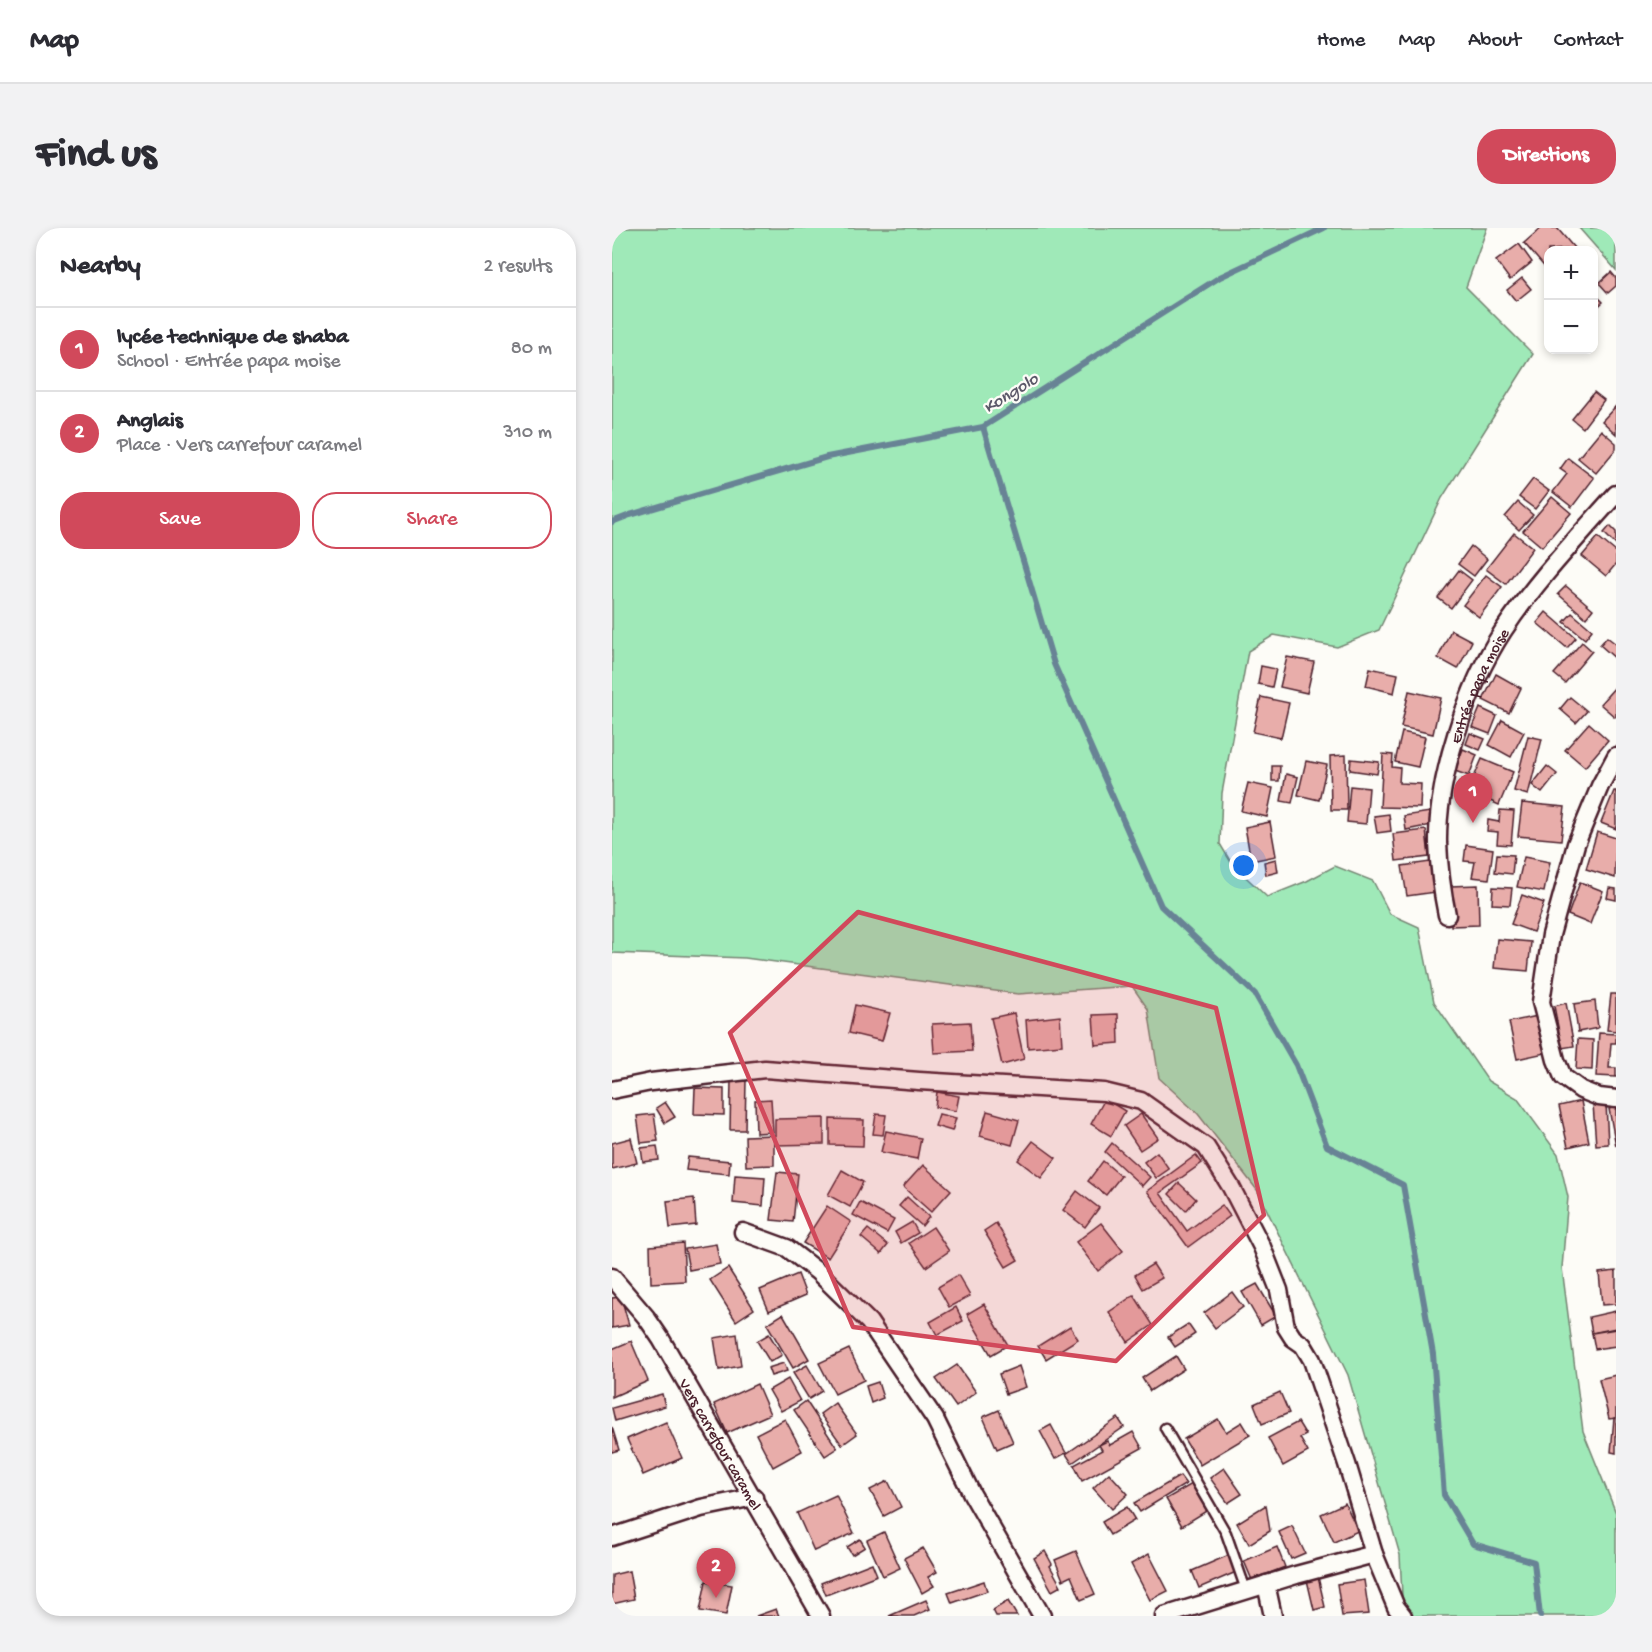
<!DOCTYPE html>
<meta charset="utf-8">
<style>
:root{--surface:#fff;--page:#f2f2f3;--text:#2b2b33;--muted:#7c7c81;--line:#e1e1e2;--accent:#d1495b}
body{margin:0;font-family:"Gochi Hand",sans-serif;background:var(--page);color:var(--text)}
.controls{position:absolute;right:18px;top:18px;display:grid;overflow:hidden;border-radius:12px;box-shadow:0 3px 9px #0003}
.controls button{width:54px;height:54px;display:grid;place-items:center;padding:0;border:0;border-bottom:2px solid var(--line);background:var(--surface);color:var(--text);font:30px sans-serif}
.you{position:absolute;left:632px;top:638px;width:21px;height:21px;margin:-15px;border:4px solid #fff;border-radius:50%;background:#1a73e8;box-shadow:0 0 0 9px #1a73e833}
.badge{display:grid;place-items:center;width:39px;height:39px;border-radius:50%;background:var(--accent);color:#fff;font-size:20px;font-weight:700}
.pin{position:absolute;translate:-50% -50px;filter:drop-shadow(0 2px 3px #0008)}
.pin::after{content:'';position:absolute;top:32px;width:21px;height:18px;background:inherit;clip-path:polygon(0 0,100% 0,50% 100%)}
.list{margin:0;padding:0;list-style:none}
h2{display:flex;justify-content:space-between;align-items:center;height:78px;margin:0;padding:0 24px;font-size:26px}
h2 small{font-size:20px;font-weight:400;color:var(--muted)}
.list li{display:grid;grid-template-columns:39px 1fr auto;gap:18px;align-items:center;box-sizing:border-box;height:84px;padding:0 24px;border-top:2px solid var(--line)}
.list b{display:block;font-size:22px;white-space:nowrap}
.list p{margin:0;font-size:20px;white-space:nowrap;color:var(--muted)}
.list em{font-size:20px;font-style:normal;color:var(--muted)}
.actions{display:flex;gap:12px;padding:18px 24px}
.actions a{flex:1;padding:14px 0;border:2px solid var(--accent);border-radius:24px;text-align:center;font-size:21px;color:var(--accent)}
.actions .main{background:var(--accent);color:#fff}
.map{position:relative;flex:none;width:1004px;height:1388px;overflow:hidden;border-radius:24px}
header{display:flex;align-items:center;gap:36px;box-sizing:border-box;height:84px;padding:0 30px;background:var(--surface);border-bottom:2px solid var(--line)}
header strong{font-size:28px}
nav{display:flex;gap:33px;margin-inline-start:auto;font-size:21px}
.intro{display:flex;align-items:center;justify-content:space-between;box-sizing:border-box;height:144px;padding:0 36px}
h1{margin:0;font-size:42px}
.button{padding:15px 27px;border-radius:24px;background:var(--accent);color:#fff;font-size:21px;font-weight:700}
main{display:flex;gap:36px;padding:0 36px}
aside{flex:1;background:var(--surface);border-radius:24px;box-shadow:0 3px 9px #0003}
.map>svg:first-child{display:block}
</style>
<header>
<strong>Map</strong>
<nav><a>Home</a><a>Map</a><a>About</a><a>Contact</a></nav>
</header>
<div class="intro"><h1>Find us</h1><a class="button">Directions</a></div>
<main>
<aside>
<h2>Nearby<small>2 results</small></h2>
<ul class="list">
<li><span class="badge">1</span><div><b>lycée technique de shaba</b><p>School · Entrée papa moise</p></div><em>80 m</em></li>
<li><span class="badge">2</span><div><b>Anglais</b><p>Place · Vers carrefour caramel</p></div><em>310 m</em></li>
</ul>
<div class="actions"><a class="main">Save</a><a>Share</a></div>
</aside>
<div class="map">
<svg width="1004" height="1388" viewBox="0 0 1004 1388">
<rect width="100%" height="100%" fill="#fdfcf7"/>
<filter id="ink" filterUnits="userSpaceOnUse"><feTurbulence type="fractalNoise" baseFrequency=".0167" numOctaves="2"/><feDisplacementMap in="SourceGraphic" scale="12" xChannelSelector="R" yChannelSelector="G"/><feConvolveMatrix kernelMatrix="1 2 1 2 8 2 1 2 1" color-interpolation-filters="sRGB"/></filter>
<g filter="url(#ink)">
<g fill="#9fe9b8" stroke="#748472" stroke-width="1.5">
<polygon points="0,0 875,0 854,59 921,126 830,270 767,402 725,419 662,407 636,423 610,565 608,616 620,636 655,669 695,653 723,638 761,653 778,686 807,699 822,774 876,853 905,870 946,926 956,969 950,1040 971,1203 1004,1285 1004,1388 791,1388 788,1327 736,1147 645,962 586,886 547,850 536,781 520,758 406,766 133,730 0,725"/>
<polygon points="967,0 1004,0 1004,42"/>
</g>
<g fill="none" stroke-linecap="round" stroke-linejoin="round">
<g stroke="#688395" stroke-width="6">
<polyline points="371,199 442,436 549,678 643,766 684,837 715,918 791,957 821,1126 832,1267 861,1316 922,1334 928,1388"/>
<polyline points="0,294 18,287 215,229 371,199 608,49 712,0"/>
</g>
</g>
<g fill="#e8adaa" stroke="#4a1f2b" stroke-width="1.5">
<polygon points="929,0 945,0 963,21 936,22 936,43 912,15"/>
<polygon points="907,16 920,34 898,52 884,33"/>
<polygon points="999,44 1004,50 1004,58 996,65 987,55"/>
<polygon points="910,50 919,61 904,73 895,62"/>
<polygon points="981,64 991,74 981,83"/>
<polygon points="982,164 992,172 971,200 960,191"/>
<polygon points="1004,178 1004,206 990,193"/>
<polygon points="989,202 1004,215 1004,221 984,245 966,230"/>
<polygon points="956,230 982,250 960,279 941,264 955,246 948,241"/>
<polygon points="921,251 937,263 923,281 907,269"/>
<polygon points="940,269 959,285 930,319 911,303"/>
<polygon points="906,274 921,287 907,302 893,289"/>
<polygon points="998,298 1004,304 1004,317 992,305"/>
<polygon points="902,305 921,320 894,356 874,341"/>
<polygon points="986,309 1004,324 1004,336 994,348 970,328"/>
<polygon points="859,318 875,331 862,348 846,336"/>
<polygon points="847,342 860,352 839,380 826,370"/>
<polygon points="874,347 890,359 867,389 851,377"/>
<polygon points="954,358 981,381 974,390 946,366"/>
<polygon points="934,384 964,410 955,420 925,395"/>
<polygon points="960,385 980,402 973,411 952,394"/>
<polygon points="839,402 860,413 846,441 826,430"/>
<polygon points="995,409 1004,416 1004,431 988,417"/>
<polygon points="970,414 980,423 953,455 942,446"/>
<polygon points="675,429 702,434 695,465 668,459"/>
<polygon points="649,438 664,441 660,459 646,456"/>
<polygon points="758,440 786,446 782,465 754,458"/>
<polygon points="884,446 909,460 897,485 871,472"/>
<polygon points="1004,458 1004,488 1003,489 988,476"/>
<polygon points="797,463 829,470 821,506 789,499"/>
<polygon points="649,469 677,475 669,510 641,504"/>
<polygon points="958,469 975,483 964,495 948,481"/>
<polygon points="868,480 885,488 878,506 860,499"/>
<polygon points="890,492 912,504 899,529 877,517"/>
<polygon points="977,495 996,512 973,539 953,522"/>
<polygon points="790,504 813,509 806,539 783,534"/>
<polygon points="858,505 873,511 868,522 854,516"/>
<polygon points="916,508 930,511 916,567 902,563"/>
<polygon points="851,521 865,527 857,548 843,543"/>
<polygon points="771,526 781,527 780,539 788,540 787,555 809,556 808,580 768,579"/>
<polygon points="734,527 735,582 719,582 718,528"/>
<polygon points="739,531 767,534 765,546 738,542"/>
<polygon points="870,531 901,544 887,577 856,563"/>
<polygon points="694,533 715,537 707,572 686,567"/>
<polygon points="660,538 668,538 667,553 660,553"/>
<polygon points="935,538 945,546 930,565 920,557"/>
<polygon points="674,546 686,549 680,575 669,573"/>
<polygon points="636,555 661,560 655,589 629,583"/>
<polygon points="738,558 757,560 754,596 735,594"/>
<polygon points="1002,563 1004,563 1004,601 989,595"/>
<polygon points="910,575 953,579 949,612 906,608"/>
<polygon points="888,582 902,583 899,617 885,616 886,604 875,603 876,592 887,594"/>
<polygon points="818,584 820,597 794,602 792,588"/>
<polygon points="777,586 779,603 765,605 762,588"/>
<polygon points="658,594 664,628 639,633 633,599"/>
<polygon points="814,602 817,629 784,633 781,606"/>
<polygon points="985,604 1004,610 1003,650 974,641"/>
<polygon points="854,617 881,621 877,651 860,649 863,634 852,633"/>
<polygon points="885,626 902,627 900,646 883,644"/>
<polygon points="912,629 938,634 932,664 905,659"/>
<polygon points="664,631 666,644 654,647 652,634"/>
<polygon points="818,634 823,664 795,668 790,638"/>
<polygon points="968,654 991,663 978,696 956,687"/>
<polygon points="866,657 867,697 839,698 838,658"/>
<polygon points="881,659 900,660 898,677 880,676"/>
<polygon points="997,660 1004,661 1004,672 995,670"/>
<polygon points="910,667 932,675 921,704 899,696"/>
<polygon points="885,711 919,714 916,743 882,740"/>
<polygon points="999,766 1004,766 1004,803 995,802"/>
<polygon points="983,773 986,800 966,804 962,776"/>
<polygon points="954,775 962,818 950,820 942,778"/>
<polygon points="243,777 278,785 270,813 237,805"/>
<polygon points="402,785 412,831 390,837 379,790"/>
<polygon points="506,786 507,815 483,817 481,787"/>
<polygon points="448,788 450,817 416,820 414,792"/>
<polygon points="926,788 933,825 905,831 897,794"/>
<polygon points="358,794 360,823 322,825 320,796"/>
<polygon points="987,805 1004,806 1004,815 999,815 997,840 1004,840 1004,849 984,848"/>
<polygon points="966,811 981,812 980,842 964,841"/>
<polygon points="119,852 134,852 133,902 118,902"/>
<polygon points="83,860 112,861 112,887 82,886"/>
<polygon points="325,864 347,868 344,883 323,879"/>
<polygon points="159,871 161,904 144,905 143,872"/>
<polygon points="493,871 513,883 499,908 479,896"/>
<polygon points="969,873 977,914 956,919 947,878"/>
<polygon points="53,874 63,889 53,895 44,880"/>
<polygon points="994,875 996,916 984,917 981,876"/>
<polygon points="1004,879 1004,918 997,881"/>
<polygon points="375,883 407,892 400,917 368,908"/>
<polygon points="42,886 46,913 29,915 25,888"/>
<polygon points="264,886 274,887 271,907 261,906"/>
<polygon points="327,886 344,890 340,903 323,898"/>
<polygon points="529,886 546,910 528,922 512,898"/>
<polygon points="212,890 212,916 163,917 163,891"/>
<polygon points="218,891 252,892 251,918 218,917"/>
<polygon points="274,903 309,910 305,931 269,924"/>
<polygon points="162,907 162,937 134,938 133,908"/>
<polygon points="19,910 25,935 0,941 0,915"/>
<polygon points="421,913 444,930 429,950 406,932"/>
<polygon points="500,915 538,949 530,958 493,924"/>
<polygon points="45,918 47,932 31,934 29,920"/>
<polygon points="545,924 557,941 544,950 532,934"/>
<polygon points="584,927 590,935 548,965 575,1003 610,977 618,988 576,1019 535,963"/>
<polygon points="76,929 118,933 117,946 74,942"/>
<polygon points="491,933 509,948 494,967 476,953"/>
<polygon points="311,937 339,962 319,984 291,959"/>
<polygon points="230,942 251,954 238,979 216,967"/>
<polygon points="165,944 186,946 181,994 159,992"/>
<polygon points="123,947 153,949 151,978 121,975"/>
<polygon points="567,955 584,971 574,983 557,966"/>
<polygon points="465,963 487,980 473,999 451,982"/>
<polygon points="295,969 317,989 310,998 287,978"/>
<polygon points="82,970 84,997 58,1000 55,973"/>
<polygon points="248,974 282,992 275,1005 241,987"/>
<polygon points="215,978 239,994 216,1030 191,1015"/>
<polygon points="300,994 306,1005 289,1015 283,1004"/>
<polygon points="384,995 406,1032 394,1039 372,1003"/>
<polygon points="489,995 511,1023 486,1043 464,1014"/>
<polygon points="321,999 337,1023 314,1039 297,1015"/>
<polygon points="256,1001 276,1017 269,1026 249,1009"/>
<polygon points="71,1015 73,1053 39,1055 38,1018"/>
<polygon points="104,1016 108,1036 77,1042 73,1021"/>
<polygon points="541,1036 550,1050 531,1061 523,1047"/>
<polygon points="116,1040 142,1081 124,1093 98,1052"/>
<polygon points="1004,1043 1004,1076 990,1077 987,1045"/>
<polygon points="186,1046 194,1067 157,1083 148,1062"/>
<polygon points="346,1047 358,1068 337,1079 326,1059"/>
<polygon points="645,1056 664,1088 649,1097 630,1064"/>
<polygon points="620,1064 631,1079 603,1100 592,1085"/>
<polygon points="522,1067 541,1097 516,1114 497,1084"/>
<polygon points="9,1069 17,1097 0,1100 0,1070"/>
<polygon points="372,1076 396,1117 379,1127 355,1086"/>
<polygon points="344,1079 351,1093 325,1107 318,1094"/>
<polygon points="1004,1083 1004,1100 980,1105 977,1089"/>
<polygon points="171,1086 197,1131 181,1140 155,1096"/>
<polygon points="576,1096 583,1106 563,1119 556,1109"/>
<polygon points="458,1098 466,1111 434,1131 426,1118"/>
<polygon points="1004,1101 1004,1118 983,1121 980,1105"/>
<polygon points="125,1106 129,1138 107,1142 102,1110"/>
<polygon points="157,1106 170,1127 158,1134 145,1113"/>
<polygon points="19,1113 36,1153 0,1169 0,1121"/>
<polygon points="237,1121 252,1152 223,1166 207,1135"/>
<polygon points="564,1128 572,1141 538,1163 530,1150"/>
<polygon points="172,1135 175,1143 159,1148 156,1140"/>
<polygon points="195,1137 210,1163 197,1171 181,1145"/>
<polygon points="345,1137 364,1164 344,1179 324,1151"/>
<polygon points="407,1138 414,1159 394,1166 387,1146"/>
<polygon points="1004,1147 1004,1190 997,1191 987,1151"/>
<polygon points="176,1151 188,1173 169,1183 157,1162"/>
<polygon points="266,1154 271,1170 259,1175 254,1158"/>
<polygon points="145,1156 158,1186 115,1205 102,1176"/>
<polygon points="668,1164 677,1185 650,1196 642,1176"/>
<polygon points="50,1166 53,1178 3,1193 0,1180"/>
<polygon points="194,1173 225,1220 213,1228 182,1182"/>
<polygon points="223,1175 245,1206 230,1217 208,1186"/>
<polygon points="387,1182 401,1214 385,1221 371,1189"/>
<polygon points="506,1190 512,1199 460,1235 454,1226"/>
<polygon points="1002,1190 1004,1190 1004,1225 999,1224"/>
<polygon points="173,1191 190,1223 161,1239 144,1206"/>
<polygon points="606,1191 614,1204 630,1194 638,1207 588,1237 572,1211"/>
<polygon points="54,1194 70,1230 31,1247 15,1211"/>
<polygon points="686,1194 694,1207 688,1210 696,1224 671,1238 656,1210"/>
<polygon points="439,1197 454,1225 443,1231 428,1203"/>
<polygon points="0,1199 7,1222 0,1224"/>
<polygon points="521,1204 530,1220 470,1253 462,1237 490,1222 487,1217 495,1213 498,1217"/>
<polygon points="612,1240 630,1266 616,1275 598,1250"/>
<polygon points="497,1245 516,1266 500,1281 481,1260"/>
<polygon points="568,1248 574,1256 528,1284 522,1275"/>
<polygon points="276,1253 289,1279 272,1288 258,1262"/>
<polygon points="580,1256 596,1282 570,1298 554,1271"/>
<polygon points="224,1267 242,1305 202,1323 185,1285"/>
<polygon points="733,1275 746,1303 722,1314 709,1286"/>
<polygon points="654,1277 658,1303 637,1316 625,1295"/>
<polygon points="515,1279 523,1292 498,1307 490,1294"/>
<polygon points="680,1298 693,1325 679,1331 667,1304"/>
<polygon points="272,1304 288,1340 271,1348 255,1312"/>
<polygon points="248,1311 253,1319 240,1327 235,1319"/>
<polygon points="665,1319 673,1339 640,1352 632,1333"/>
<polygon points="311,1320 325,1344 316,1349 322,1358 310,1365 292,1330"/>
<polygon points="433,1323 440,1336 438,1338 449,1358 440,1363 422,1330"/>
<polygon points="464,1323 483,1366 469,1372 459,1348 451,1352 443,1332"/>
<polygon points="537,1326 556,1363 538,1372 519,1336"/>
<polygon points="617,1327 624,1344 587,1360 580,1343"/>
<polygon points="260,1335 265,1347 214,1367 209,1355"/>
<polygon points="17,1343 22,1371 0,1376 0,1347"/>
<polygon points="706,1349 713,1379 702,1382 695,1352"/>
<polygon points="752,1352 757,1386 730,1388 725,1356"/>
<polygon points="94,1353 120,1357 114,1387 88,1383"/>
<polygon points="372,1353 375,1363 340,1375 336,1365"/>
<polygon points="314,1372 318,1381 302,1388 277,1388"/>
<polygon points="396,1373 405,1388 384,1388 381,1382"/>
<polygon points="164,1381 167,1388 144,1388"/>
</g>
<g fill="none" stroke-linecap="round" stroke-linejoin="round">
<defs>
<polyline id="lane" points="553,1200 614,1305 634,1362"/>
<g id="street">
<polyline points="1004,528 988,558 964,616 939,707 929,774 944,832 951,849 969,862 987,869 1004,871"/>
<path id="s1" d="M835 687C830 663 827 640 826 615 825 549 855 458 891 403 923 354 965 310 1004 266"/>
<polyline points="0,862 39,854 153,841 307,853 492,864 529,873 594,919 619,959 650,1019 667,1062 674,1099 681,1110 691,1117 700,1132 735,1236 762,1326 684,1347 552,1388"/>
<polyline points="131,1004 175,1020 206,1044 257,1094 323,1191 360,1266 430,1388"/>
<path id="s2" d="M0 1049 34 1089 49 1111 209 1388"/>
<polyline points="0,1309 89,1280 142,1269"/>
<polyline points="762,1326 784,1379 791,1388"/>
<polyline points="654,1356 661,1388"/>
</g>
</defs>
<use href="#lane" stroke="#4a1f2b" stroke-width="13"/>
<use href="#street" stroke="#4a1f2b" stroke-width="21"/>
<use href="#lane" stroke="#fdfcf7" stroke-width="8"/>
<use href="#street" stroke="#fdfcf7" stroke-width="16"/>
</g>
</g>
<path fill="#d1495b" fill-opacity="0.2" stroke="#d1495b" stroke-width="4.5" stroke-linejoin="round" d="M246 684 604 780 652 987 504 1133 241 1099 118 805Z"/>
<g text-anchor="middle" stroke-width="4.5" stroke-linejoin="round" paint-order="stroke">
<g font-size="16" fill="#4a1f2b" stroke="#fdfcf7">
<text dy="6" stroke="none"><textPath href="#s1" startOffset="237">Entrée papa moise</textPath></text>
<text dy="6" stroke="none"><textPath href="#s2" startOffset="200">Vers carrefour caramel</textPath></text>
</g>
<g font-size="18" font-style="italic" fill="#5c5969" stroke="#fdfcf7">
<text transform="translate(398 164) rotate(-32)" y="6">Kongolo</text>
</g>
</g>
</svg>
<div class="controls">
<button>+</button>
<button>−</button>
</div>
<div class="you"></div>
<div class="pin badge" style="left:861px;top:595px">1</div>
<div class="pin badge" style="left:104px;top:1370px">2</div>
</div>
</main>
